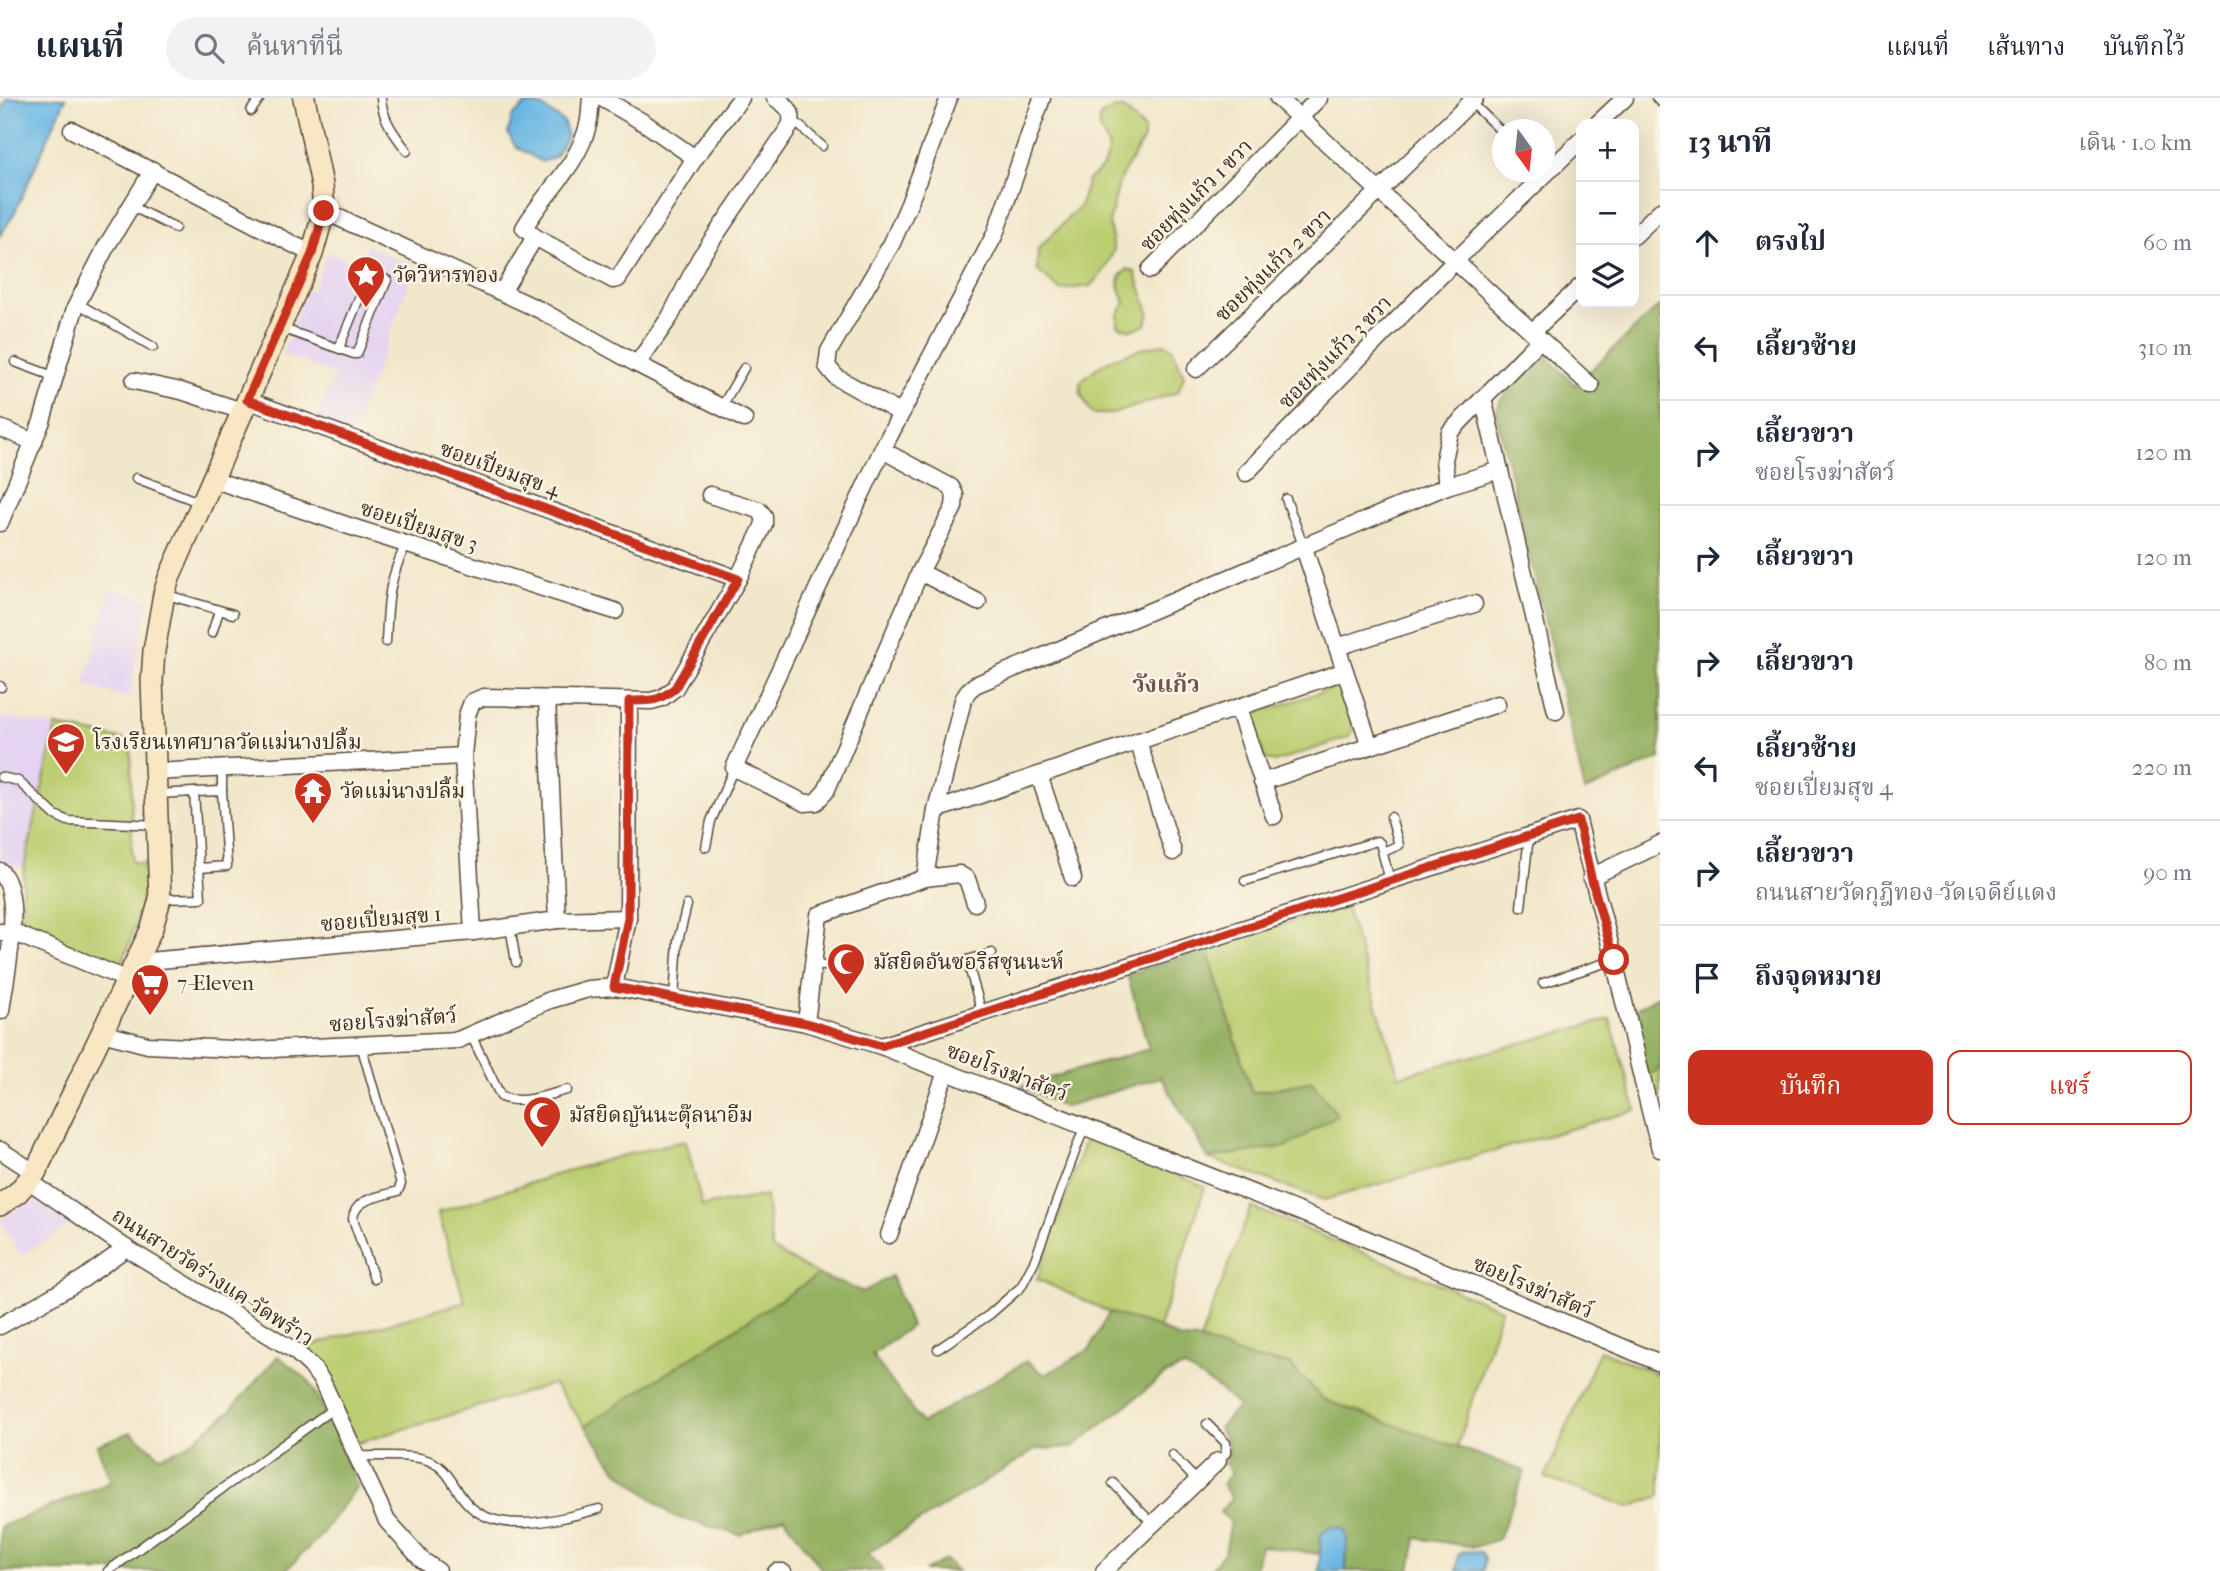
<!DOCTYPE html>
<html lang="th">
<meta charset="utf-8">
<style>
:root{--surface:#fff;--page:#f2f2f3;--text:#1f2937;--muted:#747a83;--line:#e0e1e3;--accent:#c8321e}
body{margin:0;font-family:"IM FELL French Canon","Noto Serif Thai",serif;background:var(--page);color:var(--text)}
.controls{position:absolute;right:21px;top:21px;display:grid;overflow:hidden;border-radius:14px;box-shadow:0 7px 28px #0002}
.controls button{width:63px;height:63px;display:grid;place-items:center;padding:0;border:0;border-bottom:2px solid var(--line);background:var(--surface);color:var(--text);font:35px sans-serif}
.compass{position:absolute;left:1492px;top:21px;width:63px;height:63px;border-radius:50%;background:var(--surface);box-shadow:0 7px 28px #0002;rotate:165deg}
.stop{position:absolute;width:21px;height:21px;margin:-16px;border:5px solid #c8321e;border-radius:50%;background:#fff}
.stop.end{background:#c8321e;border-color:#fff;box-shadow:0 2px 7px #0008}
.list{margin:0;padding:0;list-style:none}
h2{display:flex;justify-content:space-between;align-items:center;height:91px;margin:0;padding:0 28px;font-size:30px}
h2 small{font-size:23px;font-weight:400;color:var(--muted)}
.list li{display:grid;grid-template-columns:46px 1fr auto;gap:21px;align-items:center;box-sizing:border-box;height:105px;padding:0 28px;border-top:2px solid var(--line)}
.list b{display:block;font-size:26px;white-space:nowrap}
.list p{margin:0;font-size:23px;white-space:nowrap;color:var(--muted)}
.list em{font-size:23px;font-style:normal;color:var(--muted)}
.actions{display:flex;gap:14px;padding:21px 28px}
.actions a{flex:1;padding:16px 0;border:2px solid var(--accent);border-radius:14px;text-align:center;font-size:24px;color:var(--accent)}
.actions .main{background:var(--accent);color:#fff}
.icon{flex:none;width:38px;height:38px;fill:none;stroke:currentColor;stroke-width:2;stroke-linecap:round;stroke-linejoin:round}
.map{position:relative;flex:none;width:1660px;height:1473px;overflow:hidden}
header{display:flex;align-items:center;gap:42px;box-sizing:border-box;height:98px;padding:0 35px;background:var(--surface);border-bottom:2px solid var(--line)}
header strong{font-size:33px}
nav{display:flex;gap:38px;margin-inline-start:auto;font-size:24px}
.search{width:490px;height:63px;background:var(--page);display:flex;align-items:center;gap:18px;box-sizing:border-box;padding:0 24px;border-radius:38px;color:var(--muted);font-size:26px}
main{display:flex}
aside{flex:1;background:var(--surface)}
.map>svg:first-child{display:block}
</style>
<header>
<strong>แผนที่</strong>
<div class="search"><svg class="icon" aria-label="search" viewBox="0 0 24 24"><circle cx="10" cy="10" r="6"/><path d="M15 15l6 6"/></svg>ค้นหาที่นี่</div>
<nav><a>แผนที่</a><a>เส้นทาง</a><a>บันทึกไว้</a></nav>
</header>
<main>
<div class="map">
<svg width="1660" height="1473" viewBox="0 0 1660 1473">
<rect width="100%" height="100%" fill="#fcf5e5"/>
<filter id="ink" filterUnits="userSpaceOnUse"><feTurbulence type="fractalNoise" baseFrequency=".0143" numOctaves="2"/><feDisplacementMap in="SourceGraphic" scale="14" xChannelSelector="R" yChannelSelector="G"/><feConvolveMatrix kernelMatrix="1 2 1 2 8 2 1 2 1" color-interpolation-filters="sRGB"/></filter>
<filter id="wash" filterUnits="userSpaceOnUse"><feTurbulence type="fractalNoise" baseFrequency=".00686" numOctaves="4" result="noise"/><feDisplacementMap in="SourceGraphic" scale="28" xChannelSelector="R" yChannelSelector="G"/><feGaussianBlur stdDeviation="1.57" result="paint"/><feColorMatrix in="noise" values="0 0 0 0 0 0 0 0 0 0 0 0 0 0 0 0 0 1.4 0 .05"/><feComposite in="paint" operator="in"/></filter>
<g filter="url(#wash)">
<rect width="100%" height="100%" fill="#f1e7cb"/>
<g fill="#e4d3f1">
<polygon points="367,147 415,169 351,339 315,325 335,277 282,256 307,192 312,193 329,154 358,167"/>
<polygon points="111,491 148,502 129,600 84,587"/>
<polygon points="0,618 131,643 132,765 30,747 24,770 0,766"/>
<polygon points="33,1100 71,1127 22,1158 0,1122"/>
</g>
<g fill="#bcce72" stroke="#7c7c48" stroke-width="2">
<polygon points="1115,10 1124,11 1144,31 1144,41 1120,81 1109,125 1114,152 1104,173 1090,188 1060,192 1037,172 1038,151 1080,108 1088,82 1103,69 1109,50 1099,29 1100,18"/>
<polygon points="1128,171 1135,174 1149,214 1146,227 1131,232 1118,228 1118,217 1125,205 1119,187 1120,178"/>
<path d="M1164 246 1172 250 1184 278 1178 294 1113 316H1092L1081 296 1080 285C1099 262 1135 251 1164 246Z"/>
<polygon points="1336,589 1342,593 1354,631 1350,639 1274,664 1265,661 1253,625 1257,615"/>
<path d="M56 628 131 643 132 764 148 767C143 804 134 837 120 871L20 831 24 770Z"/>
<polygon points="1345,806 1399,978 1610,921 1636,1012 1324,1102 1208,1060 1288,1048 1312,983 1252,995 1207,851"/>
<polygon points="1660,970 1660,1024 1647,979"/>
<polygon points="1086,1039 1205,1089 1159,1230 1109,1214 1037,1181"/>
<path d="M686 1043 702 1108 766 1098 772 1151 818 1177 585 1328 553 1286 358 1345 303 1252 319 1245 465 1204 438 1114C519 1089 602 1059 686 1043Z"/>
<polygon points="1251,1109 1501,1211 1457,1350 1324,1302 1289,1266 1249,1260 1200,1242"/>
<polygon points="1600,1252 1660,1277 1660,1398 1629,1409 1545,1380"/>
</g>
<g fill="#95b164" stroke="#686e41" stroke-width="2">
<polygon points="1660,207 1660,660 1585,693 1496,315 1501,301 1544,256 1575,287"/>
<polygon points="1207,851 1252,995 1312,983 1337,1017 1288,1048 1208,1060 1161,979 1064,1009 1022,988 1149,951 1127,876"/>
<polygon points="1660,897 1660,970 1647,979 1629,915"/>
<path d="M818 1177 864 1194 891 1178 911 1228 872 1257 922 1325 1027 1263 1045 1277 1090 1251 1109 1214 1159 1230 1181 1241 1200 1242 1249 1260 1289 1266 1324 1302 1525 1373 1498 1441 1475 1449 1416 1440 1410 1473H1346V1436H1321L1320 1456 1261 1448 1254 1473H1209L1225 1454 1231 1424 1220 1414 1232 1400 1222 1386 1232 1375 1225 1365C1233 1351 1228 1341 1218 1331L1239 1308 1219 1291 1184 1269 1166 1276 1073 1349 1037 1351 868 1455 884 1473H823L784 1419 740 1437 673 1418 616 1371 585 1328Z"/>
<polygon points="278,1258 309,1283 336,1335 357,1389 319,1439 285,1473 0,1473 0,1429 111,1384 97,1347 131,1334 160,1358 185,1349 229,1314"/>
<polygon points="945,1462 958,1473 924,1473"/>
</g>
<g fill="#6ab7e4" stroke="#527081" stroke-width="2">
<polygon points="7,0 66,0 14,116 0,138 0,15"/>
<polygon points="526,6 541,8 564,24 567,39 555,59 542,64 515,48 508,35 512,19"/>
<polygon points="1330,1429 1342,1430 1347,1436 1346,1473 1319,1473 1321,1436"/>
<polygon points="1463,1453 1481,1454 1485,1461 1483,1473 1456,1473 1458,1457"/>
</g>
</g>
<g filter="url(#ink)">
<g fill="none" stroke-linecap="round" stroke-linejoin="round">
<defs>
<g id="lane">
<path d="M381 0C382 21 395 37 407 53"/>
<polyline points="1656,0 1660,4"/>
<polyline points="1471,4 1503,35"/>
<polyline points="251,13 260,0"/>
<polyline points="792,21 822,48"/>
<polyline points="131,108 175,130"/>
<polyline points="77,205 153,249"/>
<polyline points="281,230 354,256 357,256 387,182 372,175 368,178 339,250"/>
<polyline points="15,264 53,278"/>
<polyline points="721,310 744,270"/>
<polyline points="136,380 201,405"/>
<polyline points="1286,401 1304,450"/>
<polyline points="164,496 233,516"/>
<polyline points="212,535 219,513"/>
<path d="M386 544C388 503 388 484 406 446"/>
<polyline points="0,588 1,589"/>
<polyline points="222,671 222,693"/>
<polyline points="1,679 18,683 55,717 68,723 157,727"/>
<polyline points="194,694 222,693 227,768 199,770"/>
<polyline points="158,696 194,694 201,800 160,801"/>
<polyline points="706,749 711,723 734,670"/>
<polyline points="1383,754 1399,747 1391,719"/>
<polyline points="1245,783 1377,743 1380,745 1390,783"/>
<polyline points="1521,809 1529,738"/>
<polyline points="510,828 516,864"/>
<polyline points="813,867 849,870"/>
<polyline points="1543,885 1614,862"/>
<polyline points="674,900 678,843 687,807"/>
<polyline points="982,915 967,862 992,855"/>
<path d="M471 937 501 999C522 1007 546 997 567 992"/>
<path d="M361 947 401 1086 398 1093C380 1099 354 1100 353 1121L374 1181"/>
<polyline points="938,1251 989,1217 1021,1189 1034,1164 1085,1027"/>
<polyline points="1207,1326 1226,1345 1226,1355 1218,1363"/>
<polyline points="1172,1357 1197,1383"/>
<path d="M357 1358C378 1359 414 1355 432 1364 449 1372 454 1390 466 1404 497 1440 560 1421 599 1411"/>
<polyline points="1113,1385 1153,1426"/>
<polyline points="108,1473 334,1310"/>
<polyline points="772,1473 775,1470 783,1470 787,1473"/>
</g>
<g id="street">
<polyline points="602,0 646,26 695,60"/>
<polyline points="1278,0 1591,288"/>
<polyline points="1597,26 1625,0"/>
<polyline points="72,32 312,156"/>
<polyline points="324,113 540,212 637,266 744,321"/>
<polyline points="1634,138 1660,113"/>
<path d="M535 139 524 130C544 95 578 68 588 27 590 19 590 9 591 0"/>
<polyline points="1150,172 1319,0"/>
<polyline points="502,194 535,139 613,182 618,181 695,60 741,0"/>
<polyline points="1532,234 1581,188"/>
<path d="M637 266 670 219 700 160 790 28C795 14 786 7 775 0"/>
<polyline points="1196,271 1475,0"/>
<polyline points="134,283 181,293 242,313"/>
<polyline points="1483,300 1556,613"/>
<polyline points="247,302 738,481"/>
<polyline points="900,315 836,279 827,268 829,253 892,145 909,106 949,0"/>
<polyline points="0,330 34,344"/>
<polyline points="882,352 734,670 805,705 816,704 826,693 920,474 954,409 955,397 951,389 882,352 995,136 1042,0"/>
<polyline points="1246,375 1455,163 1581,42"/>
<polyline points="212,381 352,429 615,513"/>
<polyline points="1447,388 1444,362 1450,334 1540,242"/>
<polyline points="0,425 42,323 75,210 106,149 153,72"/>
<polyline points="1304,450 1370,648"/>
<polyline points="920,474 978,504"/>
<polyline points="1337,549 1474,506"/>
<polyline points="547,601 557,822"/>
<polyline points="1238,610 1274,718"/>
<polyline points="1138,643 1173,754"/>
<polyline points="463,658 473,834"/>
<polyline points="154,674 463,658 467,617 472,604 484,599 651,603 662,600 675,590 738,481 764,426 764,418 759,412 710,397"/>
<polyline points="1039,677 1073,780"/>
<polyline points="1262,684 1497,606"/>
<polyline points="936,712 1345,573"/>
<path d="M0 773C25 798 5 879 1 913"/>
<polyline points="1591,779 1660,746"/>
<polyline points="925,780 959,776 967,781 975,805"/>
<polyline points="0,834 12,834 128,882"/>
<polyline points="137,864 473,834 557,822 628,820"/>
<polyline points="614,889 628,820 629,603"/>
<polyline points="806,925 819,817 925,780 936,712 963,602 968,593 975,587 1447,388 1500,372"/>
<polyline points="102,935 148,947 252,952 458,942 550,902 588,891 614,889 806,925 881,948 1343,1131 1660,1265"/>
<path d="M881 948 1578 722C1589 769 1603 816 1614 863 1630 926 1643 989 1660 1051"/>
<polyline points="0,1052 35,1075"/>
<polyline points="29,1083 126,1150 295,1253 311,1268 322,1283 387,1423 422,1462 438,1473"/>
<polyline points="889,1137 946,974"/>
<polyline points="0,1228 83,1181 126,1150"/>
<polyline points="1104,1473 1218,1363"/>
</g>
<polyline id="secondary" points="0,1107 17,1095 35,1075 152,830 160,801 152,583 154,553 164,496 169,480 312,156 324,113 322,87 304,0"/>
</defs>
<use href="#lane" stroke="#564638" stroke-width="11"/>
<use href="#street" stroke="#564638" stroke-width="19"/>
<use href="#secondary" stroke="#564638" stroke-width="24"/>
<use href="#lane" stroke="#fff" stroke-width="8"/>
<use href="#street" stroke="#fff" stroke-width="16"/>
<use href="#secondary" stroke="#f9e7c3" stroke-width="21"/>
</g>
</g>
<g fill="none" stroke-linecap="round" stroke-linejoin="round" filter="url(#ink)">
<path stroke="#c8321e" stroke-width="9" d="M324 113 312 156 247 302 738 481 675 590C658 604 651 603 629 603L628 820 614 889 806 925 881 948 1578 722 1591 779 1614 862"/>
</g>
<defs>
<symbol id="sight-pin" viewBox="-11 -11 22 30"><path d="M0 17L-7.5 6A9.5 9.5 0 1 1 7.5 6Z" fill="#c8321e" stroke="#fcf5e5"/><path d="M0-6L1.8-2.2L6-1.7L2.9 1.2L3.7 5.4L0 3.3L-3.7 5.4L-2.9 1.2L-6-1.7L-1.8-2.2Z" fill="#fff"/></symbol>
<symbol id="school-pin" viewBox="-11 -11 22 30"><path d="M0 17L-7.5 6A9.5 9.5 0 1 1 7.5 6Z" fill="#c8321e" stroke="#fcf5e5"/><path d="M0-5L7-2L0 1L-7-2ZM-4 1L0 2.5L4 1V4Q0 6-4 4Z" fill="#fff"/></symbol>
<symbol id="temple-pin" viewBox="-11 -11 22 30"><path d="M0 17L-7.5 6A9.5 9.5 0 1 1 7.5 6Z" fill="#c8321e" stroke="#fcf5e5"/><path d="M0-6L5-2H3V0L6.5 2.5H4V6H1.5V3h-3V6H-4V2.5H-6.5L-3 0V-2H-5Z" fill="#fff"/></symbol>
<symbol id="mosque-pin" viewBox="-11 -11 22 30"><path d="M0 17L-7.5 6A9.5 9.5 0 1 1 7.5 6Z" fill="#c8321e" stroke="#fcf5e5"/><path d="M3.5-4.9A6 6 0 1 0 3.5 4.9A5 5 0 1 1 3.5-4.9Z" fill="#fff"/></symbol>
<symbol id="supermarket-pin" viewBox="-11 -11 22 30"><path d="M0 17L-7.5 6A9.5 9.5 0 1 1 7.5 6Z" fill="#c8321e" stroke="#fcf5e5"/><path d="M-6-5.5h2.5l.6 2H6L4.5 2H-2.5L-4.4-4H-6ZM-1.5 3.2a1.3 1.3 0 1 0 .1 0ZM3 3.2a1.3 1.3 0 1 0 .1 0Z" fill="#fff"/></symbol>
</defs>
<g fill-rule="evenodd">
<use href="#sight-pin" x="344" y="155" width="44" height="60"/>
<use href="#school-pin" x="44" y="622" width="44" height="60"/>
<use href="#temple-pin" x="291" y="671" width="44" height="60"/>
<use href="#mosque-pin" x="824" y="842" width="44" height="60"/>
<use href="#supermarket-pin" x="128" y="863" width="44" height="60"/>
<use href="#mosque-pin" x="520" y="995" width="44" height="60"/>
</g>
<g text-anchor="middle" stroke-width="5" stroke-linejoin="round" paint-order="stroke">
<g font-size="21" fill="#3b2a1e" stroke="#fcf5e5">
<text transform="translate(1196 97) rotate(-45)" y="7">ซอยทุ่งแก้ว 1 ขวา</text>
<text transform="translate(1273 167) rotate(-44)" y="7">ซอยทุ่งแก้ว 2 ขวา</text>
<text transform="translate(1335 254) rotate(-45)" y="7">ซอยทุ่งแก้ว 3 ขวา</text>
<text transform="translate(500 371) rotate(20)" y="7">ซอยเปี่ยมสุข 4</text>
<text transform="translate(419 428) rotate(18)" y="7">ซอยเปี่ยมสุข 3</text>
<text transform="translate(381 821) rotate(-5)" y="7">ซอยเปี่ยมสุข 1</text>
<text transform="translate(393 922) rotate(-4)" y="7">ซอยโรงฆ่าสัตว์</text>
<text transform="translate(1007 974) rotate(21)" y="7">ซอยโรงฆ่าสัตว์</text>
<text transform="translate(213 1179) rotate(33)" y="7">ถนนสายวัดร่างแค-วัดพร้าว</text>
<text transform="translate(1533 1189) rotate(23)" y="7">ซอยโรงฆ่าสัตว์</text>
</g>
<g font-size="21" fill="#3b2a1e" stroke="#fcf5e5" text-anchor="start">
<text x="393" y="184">วัดวิหารทอง</text>
<text x="93" y="651">โรงเรียนเทศบาลวัดแม่นางปลื้ม</text>
<text x="340" y="700">วัดแม่นางปลื้ม</text>
<text x="873" y="871">มัสยิดอันซอริสซุนนะห์</text>
<text x="177" y="892">7-Eleven</text>
<text x="569" y="1024">มัสยิดญันนะตุ๊ลนาอีม</text>
</g>
<g font-size="23" font-weight="bold" fill="#725355" stroke="#fcf5e5">
<text x="1166" y="594">วังแก้ว</text>
</g>
</g>
</svg>
<div class="controls">
<button>+</button>
<button>−</button>
<button><svg class="icon" aria-label="layers" viewBox="0 0 24 24"><path d="M12 4l9 5-9 5-9-5zM3 14l9 5 9-5"/></svg></button>
</div>
<svg class="compass" viewBox="-18 -18 36 36"><path d="M0-13l5 13h-10z" fill="#e53935"/><path d="M0 13l5-13h-10z" fill="#747a83"/></svg>
<div class="stop" style="left:1614px;top:862px"></div>
<div class="stop end" style="left:324px;top:113px"></div>
</div>
<aside>
<h2>13 นาที<small>เดิน · 1.0 km</small></h2>
<ul class="list">
<li><svg class="icon" aria-label="ahead" viewBox="0 0 24 24"><path d="M12 20V5M6 11l6-6 6 6"/></svg><div><b>ตรงไป</b></div><em>60 m</em></li>
<li><svg class="icon" aria-label="left" viewBox="0 0 24 24"><path d="M17 20v-9H6M10 6l-5 5 5 5"/></svg><div><b>เลี้ยวซ้าย</b></div><em>310 m</em></li>
<li><svg class="icon" aria-label="right" viewBox="0 0 24 24"><path d="M7 20v-9h11M14 6l5 5-5 5"/></svg><div><b>เลี้ยวขวา</b><p>ซอยโรงฆ่าสัตว์</p></div><em>120 m</em></li>
<li><svg class="icon" aria-label="right" viewBox="0 0 24 24"><path d="M7 20v-9h11M14 6l5 5-5 5"/></svg><div><b>เลี้ยวขวา</b></div><em>120 m</em></li>
<li><svg class="icon" aria-label="right" viewBox="0 0 24 24"><path d="M7 20v-9h11M14 6l5 5-5 5"/></svg><div><b>เลี้ยวขวา</b></div><em>80 m</em></li>
<li><svg class="icon" aria-label="left" viewBox="0 0 24 24"><path d="M17 20v-9H6M10 6l-5 5 5 5"/></svg><div><b>เลี้ยวซ้าย</b><p>ซอยเปี่ยมสุข 4</p></div><em>220 m</em></li>
<li><svg class="icon" aria-label="right" viewBox="0 0 24 24"><path d="M7 20v-9h11M14 6l5 5-5 5"/></svg><div><b>เลี้ยวขวา</b><p>ถนนสายวัดกุฎีทอง-วัดเจดีย์แดง</p></div><em>90 m</em></li>
<li><svg class="icon" aria-label="arrive" viewBox="0 0 24 24"><path d="M6 21V4h12l-3 4 3 4H6"/></svg><div><b>ถึงจุดหมาย</b></div></li>
</ul>
<div class="actions"><a class="main">บันทึก</a><a>แชร์</a></div>
</aside>
</main>
